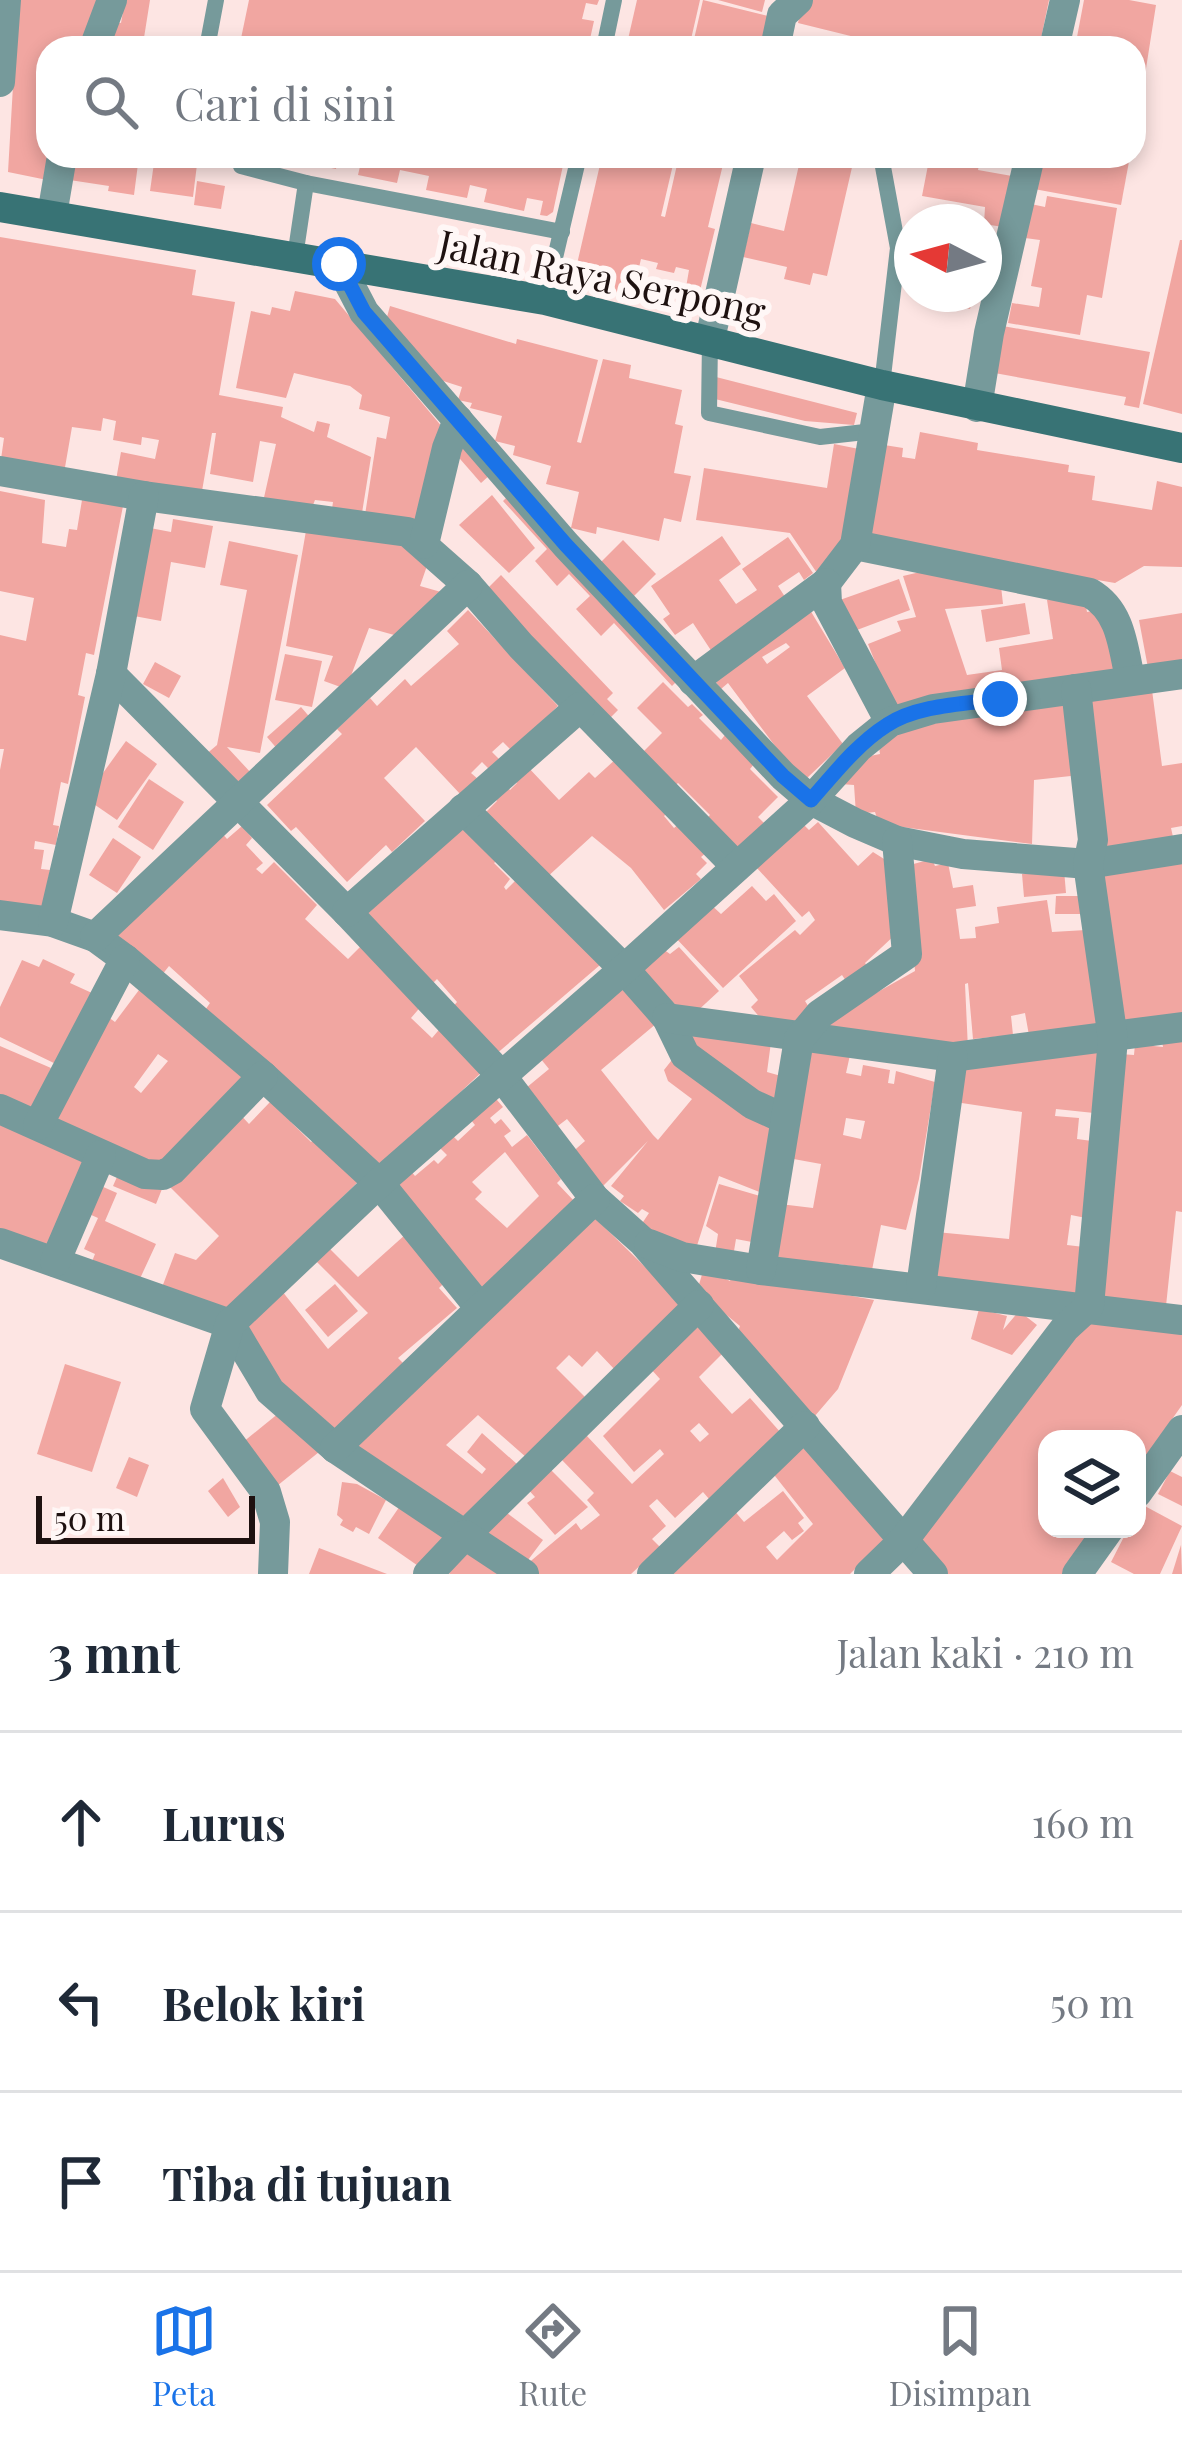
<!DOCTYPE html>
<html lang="id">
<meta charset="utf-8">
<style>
:root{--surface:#fff;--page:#f6f6f7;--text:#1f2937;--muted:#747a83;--line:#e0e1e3;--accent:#1a73e8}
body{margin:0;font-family:"Playfair Display",serif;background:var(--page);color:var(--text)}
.controls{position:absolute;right:36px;bottom:36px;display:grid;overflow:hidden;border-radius:24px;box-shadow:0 6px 18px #0003}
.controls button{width:108px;height:108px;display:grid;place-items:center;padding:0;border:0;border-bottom:3px solid var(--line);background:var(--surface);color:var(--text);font:60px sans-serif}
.compass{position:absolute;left:894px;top:204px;width:108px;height:108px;border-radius:50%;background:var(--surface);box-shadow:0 6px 18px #0003;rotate:276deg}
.scale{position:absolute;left:36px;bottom:30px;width:219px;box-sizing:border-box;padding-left:12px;border:6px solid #1e1110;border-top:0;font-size:33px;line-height:42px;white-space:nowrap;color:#1e1110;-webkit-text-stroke:9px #fff7f6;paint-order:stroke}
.stop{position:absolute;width:36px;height:36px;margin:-27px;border:9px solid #1a73e8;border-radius:50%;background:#fff}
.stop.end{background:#1a73e8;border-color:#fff;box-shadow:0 3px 12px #0008}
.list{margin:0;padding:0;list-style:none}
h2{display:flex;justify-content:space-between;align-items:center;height:156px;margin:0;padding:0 48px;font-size:51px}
h2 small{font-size:39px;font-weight:400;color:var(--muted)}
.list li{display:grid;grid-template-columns:78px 1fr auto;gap:36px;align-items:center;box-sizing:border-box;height:180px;padding:0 48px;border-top:3px solid var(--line)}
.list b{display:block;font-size:45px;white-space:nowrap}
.list em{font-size:39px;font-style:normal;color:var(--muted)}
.icon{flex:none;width:66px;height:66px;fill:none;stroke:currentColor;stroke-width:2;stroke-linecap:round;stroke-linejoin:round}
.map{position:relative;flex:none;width:1182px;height:1574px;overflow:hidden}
.search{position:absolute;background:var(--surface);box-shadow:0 6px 18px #0003;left:36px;right:36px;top:36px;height:132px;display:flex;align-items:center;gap:30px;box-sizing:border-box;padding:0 42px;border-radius:36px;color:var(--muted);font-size:45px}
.sheet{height:696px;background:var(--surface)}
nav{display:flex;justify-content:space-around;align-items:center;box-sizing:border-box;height:168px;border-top:3px solid var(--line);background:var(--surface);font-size:33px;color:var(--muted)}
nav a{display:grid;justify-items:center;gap:6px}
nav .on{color:var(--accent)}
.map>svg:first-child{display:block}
</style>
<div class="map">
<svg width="1182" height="1574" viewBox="0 0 1182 1574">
<rect width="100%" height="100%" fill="#fde5e3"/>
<g fill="#f1a6a1" fill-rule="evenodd">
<polygon points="18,0 105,0 88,48 48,48 48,156 52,181 8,172"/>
<polygon points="125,0 150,0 143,44 146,48 106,48 111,21 121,23"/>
<polygon points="249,0 599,0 597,5 586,3 582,19 594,21 588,48 239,48"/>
<polygon points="637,0 700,0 689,48 626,48"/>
<polygon points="703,0 772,17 765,48 692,48"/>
<polygon points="718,0 765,0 762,12"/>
<polygon points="803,0 1049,0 1039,48 878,48 879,43 798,23"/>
<polygon points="1084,0 1129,0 1156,5 1136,132 1134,48 1080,48 1082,38 1077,37"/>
<polygon points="67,156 139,156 134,195 108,191 109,186 63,179"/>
<polygon points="155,156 198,156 193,197 150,191"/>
<polygon points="294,156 338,156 336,169 293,160"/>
<polygon points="344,156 565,156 553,212 547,216 540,215 543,201 527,198 524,211 484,202 487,189 470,185 467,198 426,190 429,176 400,170 397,183 358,175 361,162"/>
<polygon points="602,156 675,156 661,216 665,217 679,156 725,156 708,227 715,229 696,307 683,305 689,270 676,267 674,273 656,269 658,263 641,259 636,280 655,284 652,300 614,292 615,287 574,277"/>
<polygon points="801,156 836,156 853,163 827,276 813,273 810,285 784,279 787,267 743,257 751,223 784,231"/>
<polygon points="933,156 981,156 978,170 1012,176 1003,227 984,224 985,207 922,196 929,160"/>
<polygon points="1040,156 1130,156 1121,205 1034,189"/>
<polygon points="197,181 225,186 221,209 194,205"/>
<polygon points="1047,196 1117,208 1102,298 1087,295 1080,335 1008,323 1012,303 1039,307 1042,288 1031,286 1040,240 1025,238 1031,204 1045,207"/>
<polygon points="0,237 196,270 192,295 235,302 219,395 283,407 281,417 314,432 317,421 330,424 327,437 371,457 362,513 332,509 333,502 315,500 311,510 263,502 276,444 260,441 253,482 210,474 216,433 212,433 202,491 116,480 121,452 155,459 159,440 142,437 141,445 113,440 116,421 103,418 101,431 72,427 64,473 1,459 4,438 0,437"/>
<polygon points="1180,240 1182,240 1182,414 1143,404"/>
<polygon points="984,244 992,245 986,272 984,272"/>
<polygon points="295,291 335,299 443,428 420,520 365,515 377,437 386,439 390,417 359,409 362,395 350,386 294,373 286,398 236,388 251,311 270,315 272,307 290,311"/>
<polygon points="916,294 974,294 970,309"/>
<polygon points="390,306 516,344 517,339 598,360 577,442 581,443 603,359 631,365 629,378 682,390 675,424 683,426 674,473 691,476 681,522 664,518 659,541 597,527 596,534 571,528 579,492 546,484 551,466 513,455 515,446 495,441 502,416 470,408 472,403 458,400 462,387 434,378 384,328"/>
<polygon points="997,325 1150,352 1139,408 1124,405 1126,397 989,372"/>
<polygon points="716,377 857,413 854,425 805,421 711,398"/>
<polygon points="920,432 978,443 977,450 1069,465 1068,472 1095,476 1092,500 1152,510 1157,481 1182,487 1182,567 1144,566 1115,583 863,540 878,444 903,448 902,457 915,459"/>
<polygon points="464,443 491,474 481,483 454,452"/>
<polygon points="834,444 859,449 843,548 819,576 790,533 696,520 704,468 827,488"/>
<polygon points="0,491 45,500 42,543 66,547 69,529 77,530 82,500 123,506 94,655 86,653 78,695 85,697 68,784 61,782 53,825 59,826 56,845 35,841 34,849 44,850 41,869 50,870 42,911 0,909 0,770 4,749 0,749 0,635 26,641 34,598 0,591"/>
<polygon points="511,493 680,678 672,686 614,623 601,636 576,609 590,596 569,574 557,586 535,561 547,549 503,501"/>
<polygon points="492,495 535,548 509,573 459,525"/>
<polygon points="173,519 213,526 205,568 171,562 161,621 134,616 150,528 171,532"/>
<polygon points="307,525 406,544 428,563 420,586 448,594 405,638 369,628 346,689 324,681 333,656 286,646"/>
<polygon points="722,536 741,564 719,580 736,604 757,590 742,569 788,537 813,573 804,580 799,572 778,586 787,600 712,652 693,623 675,635 663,619 670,614 651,586"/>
<polygon points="623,540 656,574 632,598 599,564"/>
<polygon points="229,541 298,555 260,753 227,747 252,774 235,790 204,756 217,745 247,590 220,585"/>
<polygon points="933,569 1000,577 1003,604 945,609 967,675 1002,670 999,648 1053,639 1047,600 1084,594 1087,612 1104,609 1120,670 893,708 868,644 901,631 897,621 916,617 903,576"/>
<polygon points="501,575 613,693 607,699 618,710 603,725 481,595"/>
<polygon points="899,579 910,610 849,633 837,601"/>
<polygon points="1025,603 1030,634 986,642 981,610"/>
<path d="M807 605 845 668 807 696 843 744 807 778H799L728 683 721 689 712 677ZM786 643 790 647 767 664 762 657Z"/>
<polygon points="468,610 558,706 512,751 503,742 492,752 499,759 489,769 482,762 471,773 479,780 462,796 416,747 384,778 425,821 392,852 386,845 347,882 296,827 291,831 267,805 342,734 337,729 370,698 377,706 405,679 411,686 459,644 447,631"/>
<polygon points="1182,613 1182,662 1148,668 1139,620"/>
<polygon points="285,654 322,661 312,707 275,700"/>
<polygon points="155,662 181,676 169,698 143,684"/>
<polygon points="663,682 688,707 692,704 703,715 699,718 721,740 725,735 754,764 750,769 778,797 758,817 765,824 738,851 703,822 710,815 678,783 673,787 638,757 662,733 637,708"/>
<polygon points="1152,690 1162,766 1182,763 1182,826 1171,828 1173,837 1104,847 1085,698"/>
<polygon points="1069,701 1080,775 1034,780 1032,844 879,824 875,812 856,814 854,785 840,784 860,758 880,754 878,740 894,730"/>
<polygon points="301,707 313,721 279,751 267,737"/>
<polygon points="126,741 157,764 117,820 85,798"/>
<polygon points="617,758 667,813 664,816 674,828 680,823 707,852 701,857 707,863 696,874 701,879 664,910 631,868 592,836 545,879 485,813 497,801 489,793 502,781 510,790 517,783 513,778 526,765 559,800 589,772 595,778"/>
<polygon points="149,779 184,802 153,850 118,827"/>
<polygon points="462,820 499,859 494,863 510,879 504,887 506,890 518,878 600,965 495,1055 451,1009 457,1002 437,979 430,986 364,916"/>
<polygon points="818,822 858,866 873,852 892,864 898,932 865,963 869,969 848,984 842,975 805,1001 812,1012 790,1028 767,1026 751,1007 758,1000 739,976 795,930 800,935 815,920 809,911 802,917 756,867 803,824 809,830"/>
<polygon points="242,826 252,838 246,845 263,863 256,869 262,874 274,862 317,905 305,919 348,959 363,944 423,1004 411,1018 432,1038 443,1025 486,1068 382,1166 201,1016 210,1003 169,966 158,980 106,935 221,832 227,839"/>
<polygon points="113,838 141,857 117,893 89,875"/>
<polygon points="932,859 935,866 948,863 953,888 973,885 976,906 956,909 960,939 976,938 975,927 999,923 997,907 1047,900 1052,932 1086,930 1102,1031 1030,1041 1025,1013 1011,1016 1013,1035 973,1039 968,983 965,984 968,1049 812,1029 915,971 906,866"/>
<polygon points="1182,863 1182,1017 1120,1029 1097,873"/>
<polygon points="1064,870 1066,893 1024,897 1022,874"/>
<polygon points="752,886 766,901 774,894 796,921 723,988 673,935 708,902 721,914"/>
<polygon points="1056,896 1081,896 1081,914 1055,914"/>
<polygon points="660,947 670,954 679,947 719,991 693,1015 676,1011 640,972"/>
<polygon points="43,959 75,974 70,983 92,993 58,1065 0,1037 0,1007 22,960 39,967"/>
<polygon points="618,981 657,1023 601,1070 653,1135 658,1140 692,1099 668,1081 664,1070 675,1056 774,1126 762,1193 719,1176 695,1252 641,1225 649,1213 642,1209 638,1213 620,1201 624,1196 611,1186 648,1141 597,1192 569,1155 585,1141 567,1119 550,1132 526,1088 549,1069 536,1053"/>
<path d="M142 986 248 1075 162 1168 49 1121 108 1017 115 1022ZM158 1054 168 1061 141 1093 134 1087Z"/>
<polygon points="690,1031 771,1042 767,1072 781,1076 777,1103 687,1053"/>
<polygon points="1182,1038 1182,1212 1176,1211 1166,1306 1099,1298 1120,1054 1134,1055 1135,1044 1163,1047 1162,1041"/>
<polygon points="0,1046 51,1068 31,1112 0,1098"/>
<path d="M807 1049 850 1055 846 1073 861 1076 863 1065 890 1070 888 1083 894 1084 896 1071 935 1082 919 1179 906 1230 881 1225 872 1270 839 1264 838 1269 770 1262 780 1204 813 1208 821 1164 788 1158ZM846 1118 865 1121 861 1139 843 1135Z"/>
<polygon points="1099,1050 1094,1113 1056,1109 1055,1116 1079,1118 1077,1139 1092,1141 1086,1218 1071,1215 1067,1245 1084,1247 1080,1295 930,1277 936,1232 1009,1239 1022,1112 955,1102 960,1069"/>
<path d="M491 1093 503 1107 490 1118 495 1124 501 1119 511 1131 504 1136 512 1147 527 1135 561 1179 557 1183 575 1202 482 1293 393 1186 410 1170 415 1176 434 1160 438 1164 447 1155 436 1144 449 1132 458 1141 475 1125 467 1115ZM505 1152 539 1196 507 1228 475 1199 482 1192 472 1182Z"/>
<polygon points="270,1102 294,1119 291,1122 311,1142 317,1137 363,1177 225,1312 161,1290 175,1253 196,1260 219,1236 170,1187 238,1112 249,1124"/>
<polygon points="0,1118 94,1155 50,1257 0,1238"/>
<polygon points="120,1170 162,1189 156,1204 113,1186"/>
<polygon points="719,1184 760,1196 752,1242 736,1239 733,1257 715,1253 718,1234 706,1226"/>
<polygon points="101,1186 117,1193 105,1221 156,1244 137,1285 91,1264 95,1254 84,1249 98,1218 89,1214"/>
<polygon points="591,1214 684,1305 617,1372 597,1351 582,1367 569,1355 556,1368 589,1401 527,1458 478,1415 446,1445 482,1474 486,1469 467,1452 482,1433 518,1465 469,1524 350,1448"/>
<polygon points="406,1234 446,1281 439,1288 457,1308 398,1358 404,1364 330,1433 271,1372 246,1324 282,1291 328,1349 368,1313 314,1259 328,1247 358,1277"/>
<polygon points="704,1268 730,1281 732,1274 874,1300 838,1389 814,1417 737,1334 740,1326 697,1291"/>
<polygon points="335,1284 358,1311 328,1337 305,1310"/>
<polygon points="979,1309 1007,1316 1003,1330 1019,1311 1037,1325 1012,1355 971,1339"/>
<path d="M700 1318 727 1349 699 1377 702 1381 732 1414 750 1398 781 1433 709 1499 703 1492 675 1518 657 1499 649 1506 666 1526 652 1539 660 1547 631 1574H537L526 1565 576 1523 581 1530 600 1515 587 1500 594 1493 561 1459 586 1435 632 1484 664 1454 660 1449 634 1472 603 1436 660 1379 650 1368ZM699 1423 709 1434 700 1442 690 1431Z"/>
<polygon points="1082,1321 1182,1331 1182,1405 1137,1469 1137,1439 1047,1439 1047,1529 1096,1529 1064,1574 946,1574 917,1543"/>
<polygon points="65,1364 121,1382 92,1472 37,1454"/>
<polygon points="285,1408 319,1452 272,1490 237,1447"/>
<polygon points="802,1443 885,1539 850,1574 665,1574 732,1508 744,1522 783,1491 804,1518 798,1523 804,1531 792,1540 784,1531 766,1547 777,1560 813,1524 771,1471"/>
<polygon points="129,1457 149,1465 137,1497 116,1488"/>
<polygon points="549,1468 588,1507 555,1535 527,1503 535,1497 526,1487"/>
<polygon points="1170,1471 1182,1477 1182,1506 1158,1494"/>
<polygon points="223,1478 240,1507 228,1517 208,1491"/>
<polygon points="342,1482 357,1484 386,1500 369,1534 356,1527 353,1532 340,1525 343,1520 337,1515"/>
<polygon points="402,1503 448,1535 424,1570 378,1538"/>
<polygon points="1141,1504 1182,1526 1160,1574 1134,1574 1111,1562 1128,1529 1137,1529"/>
<polygon points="503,1510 543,1540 525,1564 485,1534"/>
<polygon points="1181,1545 1182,1574 1172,1574"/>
<polygon points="466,1547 512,1574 449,1574"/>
<polygon points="319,1548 387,1574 309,1574"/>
</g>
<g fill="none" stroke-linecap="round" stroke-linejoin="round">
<g stroke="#769a9b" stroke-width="16">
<polyline points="207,48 216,0"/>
<polyline points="604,48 614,0"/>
<polyline points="237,156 241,166 306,183 562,232"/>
<polyline points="881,156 898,248 882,385"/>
<polyline points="295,257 306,183"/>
<polyline points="545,300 579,156"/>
<polyline points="710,339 709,413 820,437 874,431"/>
</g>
<g stroke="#769a9b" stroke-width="30">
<polyline points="94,48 112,0"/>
<polyline points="775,48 782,15 798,0"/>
<polyline points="1054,48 1065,0"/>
<polyline points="0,82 6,0"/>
<polyline points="52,215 62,156"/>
<polyline points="339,264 364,312 566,545 783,776 811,800 855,823 897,841 963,854 1088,864 1182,849"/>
<polyline points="710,339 751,156"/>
<polyline points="977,407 989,333 1030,156"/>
<polyline points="0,471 144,496 408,532 468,585 521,646 736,866"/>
<polyline points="424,544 447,448 458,420"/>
<path d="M855 545 1090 593C1121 611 1123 646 1130 679"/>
<polyline points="826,583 855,545 882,385"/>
<polyline points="111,674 347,912 500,1074 595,1199 642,1241 933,1574"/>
<polyline points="693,681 826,583 827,603 890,722"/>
<polyline points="463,809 624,969 667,1018 685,1055 752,1104 785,1119"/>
<polyline points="347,912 580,707"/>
<polyline points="0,915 53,922 95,937 125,959 263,1076 379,1183 480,1308"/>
<polyline points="53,922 111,674 144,496"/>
<polyline points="95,937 468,585"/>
<polyline points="667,1018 953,1057 1182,1027"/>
<polyline points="0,1109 145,1174 163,1175 172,1170 263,1076"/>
<polyline points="38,1125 125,959"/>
<polyline points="0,1243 230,1324 270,1391 335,1448 465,1535 699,1305"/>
<polyline points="649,1244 682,1257 761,1270 1182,1320"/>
<polyline points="55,1262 101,1155"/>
<polyline points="761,1270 799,1039 820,1014 907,954 897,841"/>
<polyline points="921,1287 953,1057"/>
<polyline points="335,1448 595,1199"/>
<polyline points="1137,1493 1182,1430"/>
<polyline points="273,1574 275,1522 266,1492 205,1409 230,1324 379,1183 624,969 811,800 859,747 890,722 933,709 1182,674"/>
<polyline points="428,1574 465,1535 524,1574"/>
<polyline points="652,1574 805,1426"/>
<polyline points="869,1574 903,1541 1065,1328 1089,1306 1113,1039 1088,864 1093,840 1076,689"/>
<polyline points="1077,1574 1109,1529"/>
</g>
<polyline stroke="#387375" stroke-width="30" points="0,207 545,300 882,385 1182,448"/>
</g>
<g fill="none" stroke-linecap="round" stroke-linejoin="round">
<path stroke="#1a73e8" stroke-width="15" d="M339 264 364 312 566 545 783 776 811 800C834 774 857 744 887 725 917 705 964 704 1000 699"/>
</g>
<g text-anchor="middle" stroke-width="12" stroke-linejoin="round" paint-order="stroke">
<g font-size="39" fill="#1e1110" stroke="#fff7f6">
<text transform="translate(602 278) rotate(12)" y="14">Jalan Raya Serpong</text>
</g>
</g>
</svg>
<div class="controls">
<button><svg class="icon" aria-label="layers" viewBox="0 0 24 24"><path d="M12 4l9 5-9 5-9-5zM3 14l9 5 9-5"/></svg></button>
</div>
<svg class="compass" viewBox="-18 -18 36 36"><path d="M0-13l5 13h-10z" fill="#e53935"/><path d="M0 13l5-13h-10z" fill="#747a83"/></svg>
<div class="scale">50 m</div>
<div class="stop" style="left:339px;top:264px"></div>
<div class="stop end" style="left:1000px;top:699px"></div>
<div class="search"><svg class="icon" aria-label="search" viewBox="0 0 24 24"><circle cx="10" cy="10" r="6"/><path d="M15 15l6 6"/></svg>Cari di sini</div>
</div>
<section class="sheet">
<h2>3 mnt<small>Jalan kaki · 210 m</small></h2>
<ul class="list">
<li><svg class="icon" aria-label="ahead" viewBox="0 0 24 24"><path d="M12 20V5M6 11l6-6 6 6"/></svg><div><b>Lurus</b></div><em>160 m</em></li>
<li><svg class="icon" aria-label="left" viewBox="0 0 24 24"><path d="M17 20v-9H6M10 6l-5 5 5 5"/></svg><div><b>Belok kiri</b></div><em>50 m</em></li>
<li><svg class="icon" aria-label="arrive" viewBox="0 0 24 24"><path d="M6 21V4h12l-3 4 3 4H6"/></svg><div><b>Tiba di tujuan</b></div></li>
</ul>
</section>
<nav>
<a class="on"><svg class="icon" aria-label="map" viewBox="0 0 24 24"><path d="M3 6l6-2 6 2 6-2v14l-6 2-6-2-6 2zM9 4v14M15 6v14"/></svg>Peta</a>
<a><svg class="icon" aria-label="directions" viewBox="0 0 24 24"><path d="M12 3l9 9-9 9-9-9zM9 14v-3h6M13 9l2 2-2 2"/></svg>Rute</a>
<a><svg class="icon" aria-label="saved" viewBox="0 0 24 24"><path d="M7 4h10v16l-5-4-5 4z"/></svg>Disimpan</a>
</nav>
